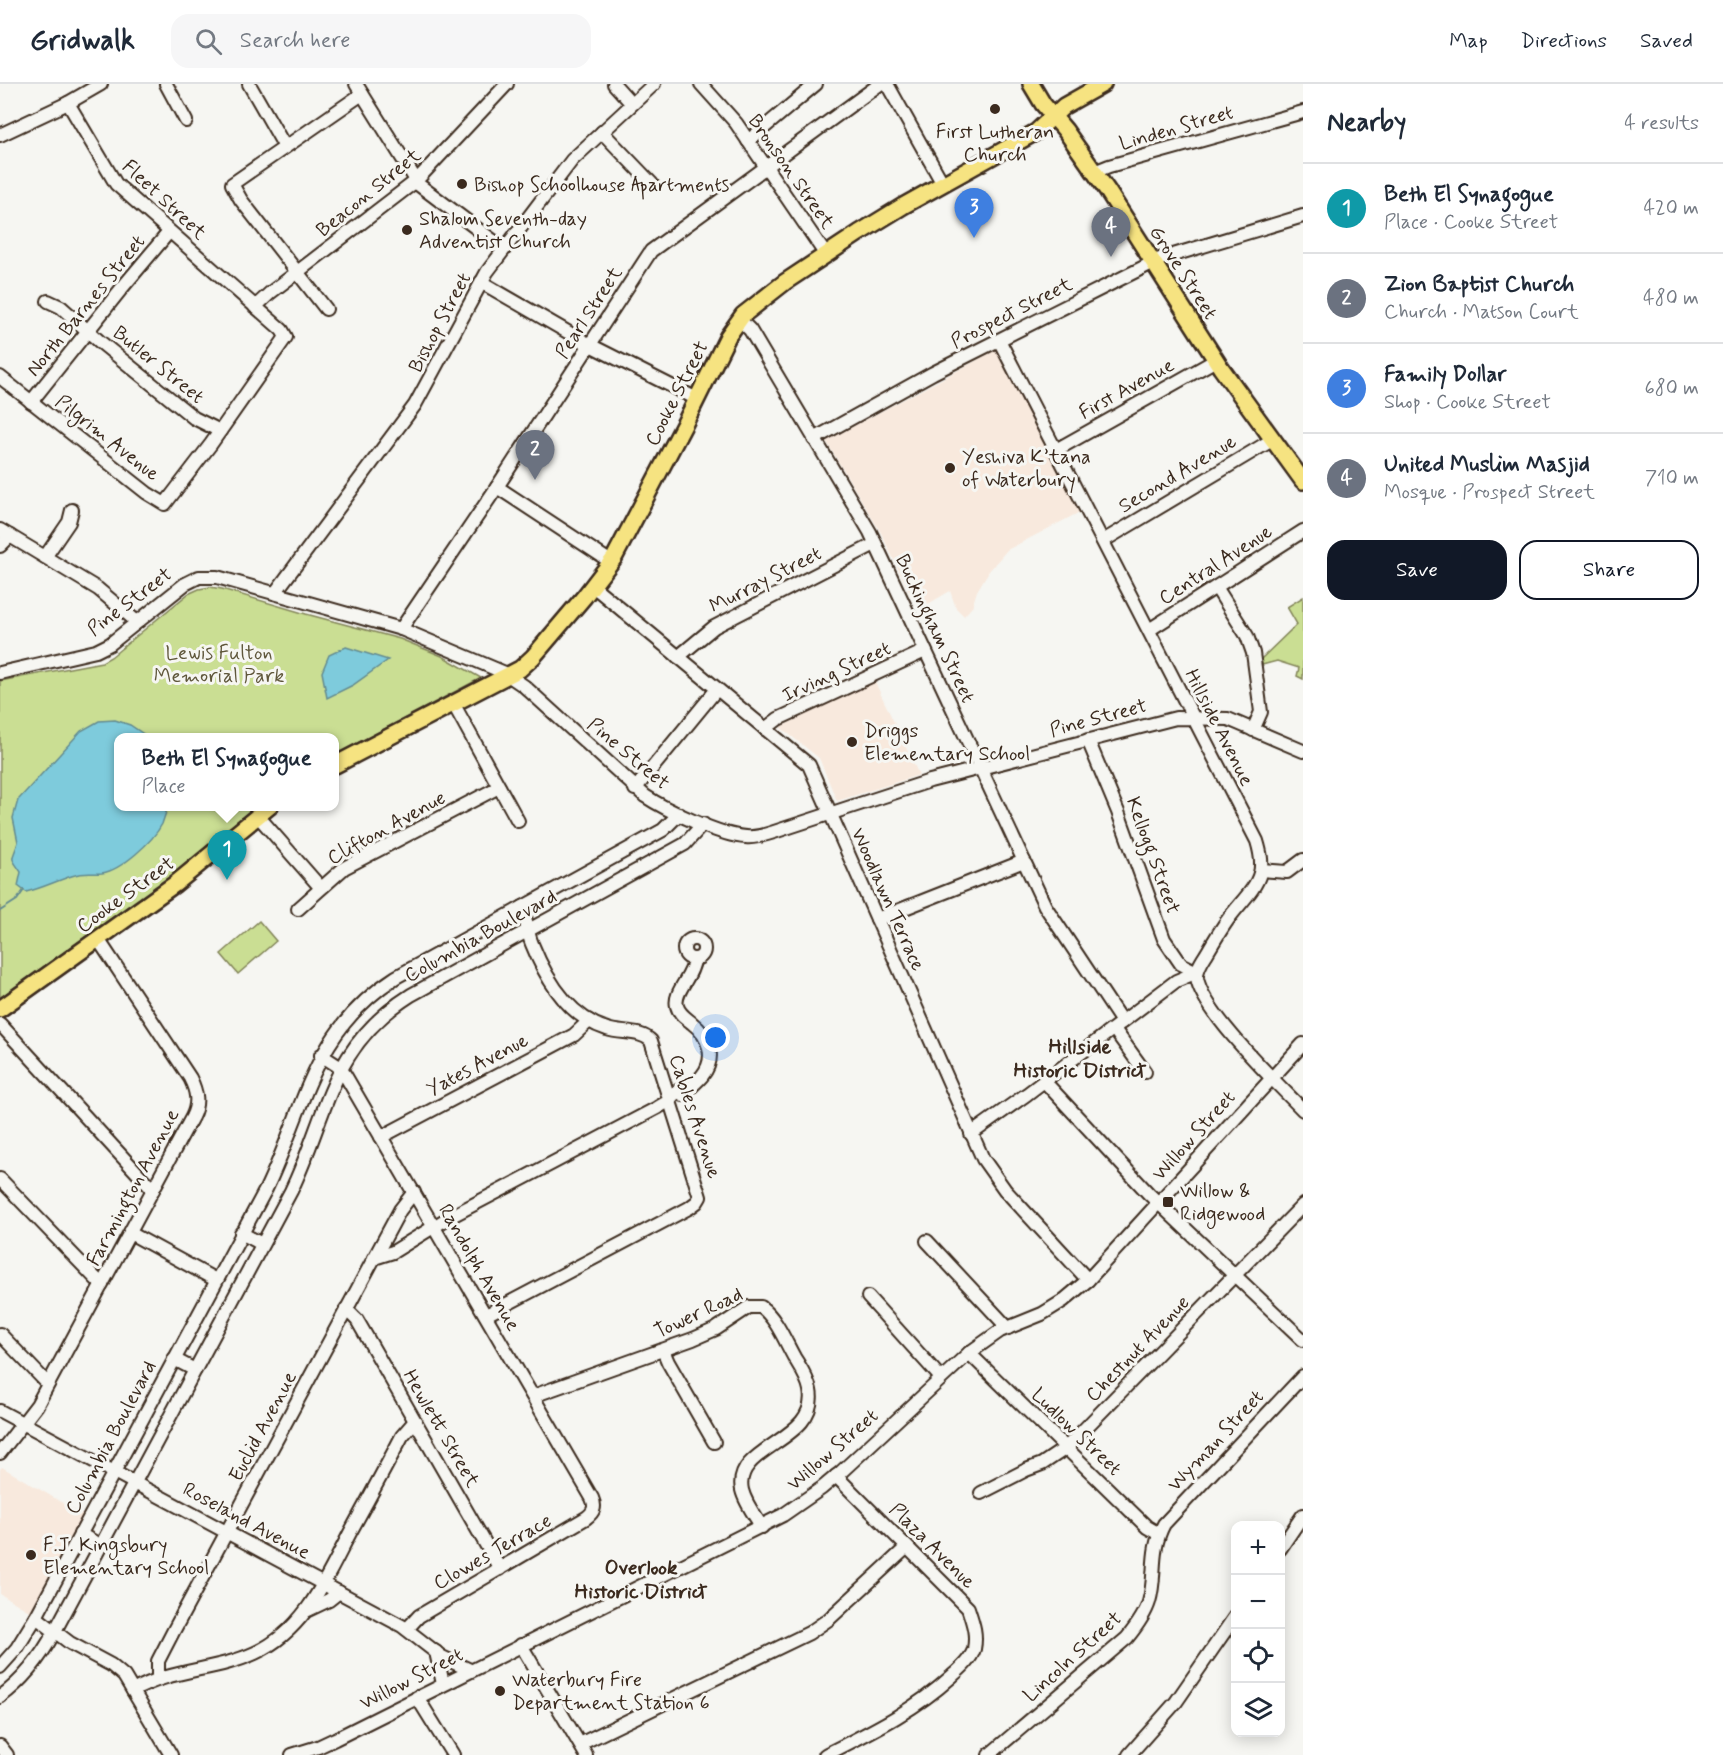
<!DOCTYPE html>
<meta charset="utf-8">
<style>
:root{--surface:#fff;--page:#f6f6f7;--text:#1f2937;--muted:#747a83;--line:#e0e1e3;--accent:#111827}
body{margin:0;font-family:Mynerve,sans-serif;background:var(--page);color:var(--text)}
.controls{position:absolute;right:18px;bottom:18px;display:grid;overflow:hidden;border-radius:12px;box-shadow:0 3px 15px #0003}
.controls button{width:54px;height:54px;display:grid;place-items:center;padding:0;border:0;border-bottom:2px solid var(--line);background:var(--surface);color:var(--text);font:30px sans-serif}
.you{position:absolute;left:716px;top:954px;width:21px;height:21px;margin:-15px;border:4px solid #fff;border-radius:50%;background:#1a73e8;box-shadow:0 0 0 9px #1a73e833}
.badge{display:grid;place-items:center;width:39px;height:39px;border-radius:50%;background:var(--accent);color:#fff;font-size:20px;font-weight:700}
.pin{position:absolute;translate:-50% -50px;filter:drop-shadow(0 2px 3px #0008)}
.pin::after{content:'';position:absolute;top:32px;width:21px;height:18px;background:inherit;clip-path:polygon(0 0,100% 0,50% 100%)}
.popup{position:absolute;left:114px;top:649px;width:225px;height:78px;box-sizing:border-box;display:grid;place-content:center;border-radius:12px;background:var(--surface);filter:drop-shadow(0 2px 4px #0005);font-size:20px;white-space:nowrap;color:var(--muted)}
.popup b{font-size:22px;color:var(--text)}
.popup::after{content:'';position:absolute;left:50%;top:100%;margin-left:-12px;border:12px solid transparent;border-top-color:var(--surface)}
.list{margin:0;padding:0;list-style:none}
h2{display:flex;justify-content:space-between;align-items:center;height:78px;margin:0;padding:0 24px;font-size:26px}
h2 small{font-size:20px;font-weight:400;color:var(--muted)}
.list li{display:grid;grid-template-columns:39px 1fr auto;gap:18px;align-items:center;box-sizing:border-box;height:90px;padding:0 24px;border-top:2px solid var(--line)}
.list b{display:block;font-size:22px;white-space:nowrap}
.list p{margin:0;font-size:20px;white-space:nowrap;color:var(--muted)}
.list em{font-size:20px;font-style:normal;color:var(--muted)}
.actions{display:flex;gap:12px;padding:18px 24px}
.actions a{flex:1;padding:14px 0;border:2px solid var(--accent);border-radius:18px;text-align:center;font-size:21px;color:var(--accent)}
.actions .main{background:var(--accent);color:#fff}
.icon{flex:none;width:33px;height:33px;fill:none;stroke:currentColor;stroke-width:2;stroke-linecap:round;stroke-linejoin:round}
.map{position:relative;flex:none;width:1303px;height:1671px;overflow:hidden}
header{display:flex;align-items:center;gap:36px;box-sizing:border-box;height:84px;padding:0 30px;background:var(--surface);border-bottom:2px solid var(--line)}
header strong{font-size:28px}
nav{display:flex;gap:33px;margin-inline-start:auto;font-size:21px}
.search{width:420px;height:54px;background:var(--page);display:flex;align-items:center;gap:15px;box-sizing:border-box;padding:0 21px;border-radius:18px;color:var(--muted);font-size:22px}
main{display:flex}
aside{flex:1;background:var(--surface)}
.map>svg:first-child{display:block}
</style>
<header>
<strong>Gridwalk</strong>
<div class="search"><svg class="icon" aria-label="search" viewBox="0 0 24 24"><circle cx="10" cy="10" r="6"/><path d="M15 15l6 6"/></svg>Search here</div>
<nav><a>Map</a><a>Directions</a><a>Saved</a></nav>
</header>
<main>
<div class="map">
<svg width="1303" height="1671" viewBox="0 0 1303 1671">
<rect width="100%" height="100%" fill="#f6f6f2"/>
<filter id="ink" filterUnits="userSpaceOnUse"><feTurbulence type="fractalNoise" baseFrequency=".0167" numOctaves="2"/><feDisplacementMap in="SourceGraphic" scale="12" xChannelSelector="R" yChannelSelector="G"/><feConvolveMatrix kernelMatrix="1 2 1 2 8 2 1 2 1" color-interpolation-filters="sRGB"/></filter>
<g filter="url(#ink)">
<g fill="#f8e9dd">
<polygon points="996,266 1080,428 1007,466 989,487 977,507 972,523 964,532 956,524 950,507 918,526 881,449 826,357"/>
<polygon points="875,598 919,691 837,717 819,674 780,643"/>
<polygon points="2,1383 83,1431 31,1528 0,1510 0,1385"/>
</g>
<g fill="#cade93" stroke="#828458" stroke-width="1.5">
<polygon points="210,503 222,505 306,530 400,555 442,572 481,594 335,671 335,654 119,654 119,722 255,723 168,794 0,914 0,597 102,578 111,573 188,510 199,505"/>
<polygon points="1303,513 1303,595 1297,592 1299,584 1277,577 1262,581 1261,575 1297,540 1287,523"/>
<polygon points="259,837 276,857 238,890 221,870"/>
</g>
<g fill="#7ecbdc" stroke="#638b90" stroke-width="1.5">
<polygon points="346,563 388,576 353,601 327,614 322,588 329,571"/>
<path d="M115 636 130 641 148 653 119 654V722L168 723C166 728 164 734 162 740 153 757 122 786 102 789 92 790 84 788 75 791 58 796 43 804 26 808L18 802 21 788C8 770 13 777 18 758L13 734 18 716 81 647 99 637Z"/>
</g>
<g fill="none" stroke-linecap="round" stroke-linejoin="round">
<polyline stroke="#638b90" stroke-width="2" points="0,827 17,816 24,806"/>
<defs>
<g id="minor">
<polyline points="166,0 186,37"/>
<polyline points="249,0 285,63"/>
<polyline points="356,0 419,101 504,165"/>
<polyline points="614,0 632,20"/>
<polyline points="701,0 736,39 826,171"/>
<polyline points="887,0 943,100"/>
<polyline points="602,48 652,100"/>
<polyline points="0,51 68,19 101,0"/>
<polyline points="748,57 816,0"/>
<polyline points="1094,88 1109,82 1303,28"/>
<polyline points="481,198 590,261 697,315"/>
<polyline points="48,217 61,223 99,257 194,334 220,347"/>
<polyline points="255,223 270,209 416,97 507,0"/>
<polyline points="326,225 241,116 232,100 362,10"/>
<polyline points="739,235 750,246 870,448 1045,822 1122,938"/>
<path d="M999 256 1257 757C1260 767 1263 778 1260 789 1256 805 1239 820 1229 834 1221 845 1214 857 1207 869 1202 877 1196 885 1197 894 1203 929 1277 999 1303 1026"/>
<polyline points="0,293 147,409 165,420 211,360 286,253 282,246 116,100 68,19"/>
<polyline points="31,318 122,204 169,148"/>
<polyline points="814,355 933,289 1160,175 1303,132"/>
<polyline points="1056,366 1216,276"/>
<polyline points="497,403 611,478"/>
<polyline points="0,446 98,505 137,538"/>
<polyline points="1103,457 1272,356"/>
<polyline points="0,462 10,452"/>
<polyline points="45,473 69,438 72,426"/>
<polyline points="593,502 809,681 983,1075 1005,1106 1088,1196"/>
<polyline points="1216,503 1247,552 1253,569 1261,628 1253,646"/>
<polyline points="275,509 415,321 487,188 572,76 654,0"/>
<polyline points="401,545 497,403 651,167 880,0"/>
<polyline points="1149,546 1303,447"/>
<polyline points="678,573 714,543 875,460"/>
<path d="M0 589 96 567 110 560 185 500 199 493H217L401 545 505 589 524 602 645 712C666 726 721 752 746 753 755 754 765 751 774 748L930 697 1176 634 1228 635 1303 667"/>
<polyline points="453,619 518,737"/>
<polyline points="765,645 778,635 925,567"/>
<polyline points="1088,656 1118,728 1164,855 1181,880 1197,888"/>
<polyline points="635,705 717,605"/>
<polyline points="258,732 321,804"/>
<polyline points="1261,786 1287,788 1303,776"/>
<polyline points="298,825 344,784 499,703"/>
<polyline points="877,835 1024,777"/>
<circle cx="694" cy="865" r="10"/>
<polyline points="0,940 153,1106"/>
<polyline points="1114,945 1145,988"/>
<path d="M321 971 338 982 345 991 592 1414C596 1423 594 1428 586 1434L419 1532 407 1545"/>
<polyline points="1045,998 1149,1110 1303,1256"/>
<path d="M683 1011C689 1004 696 999 702 992 717 974 709 952 692 939 686 934 679 930 677 922 673 908 693 892 694 876"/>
<polyline points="971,1050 1027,1010 1176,897 1197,888"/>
<polyline points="381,1053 574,951 589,937"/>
<polyline points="0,1095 102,1201"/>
<polyline points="130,1149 216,1196"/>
<polyline points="241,1149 262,1160"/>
<polyline points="927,1157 1008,1244"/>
<path d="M374 1174 393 1168 448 1134 657 1024C661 1021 667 1019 670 1015 676 1009 677 1005 687 1005"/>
<polyline points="868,1213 941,1294"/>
<polyline points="346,1225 357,1236 500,1485"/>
<path d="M486 1231 689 1124 697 1118 700 1113 651 957C641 946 621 950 607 945 568 933 546 895 532 860 527 848 526 835 523 823"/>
<polyline points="0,1250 48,1300"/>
<polyline points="663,1266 668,1278 714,1358"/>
<polyline points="969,1269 1147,1443 1159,1450"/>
<polyline points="174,1275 195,1286"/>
<path d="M533 1312 693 1255 716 1245 749 1223H761C776 1234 785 1257 794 1273 800 1283 808 1294 810 1306 820 1357 732 1362 742 1406 745 1419 755 1432 762 1443"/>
<polyline points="0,1327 402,1542 442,1573 470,1586"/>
<path d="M0 1369 37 1321 192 1033C199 1019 197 1008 190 994L98 855"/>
<polyline points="981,1409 1026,1386 1042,1380 1066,1364 1303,1121"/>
<polyline points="80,1450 101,1462"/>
<polyline points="1280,1465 1303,1431"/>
<polyline points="308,1526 329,1516 339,1508"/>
<polyline points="36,1533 70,1559 111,1581 124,1592 171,1671"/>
<polyline points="521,1561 586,1671"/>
<polyline points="436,1568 443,1600"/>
<path d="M0 1583 17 1564 36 1533 266 1105C306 1022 311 948 396 893L663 746 679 730"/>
<polyline points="158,1594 158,1577 174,1546 400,1126 414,1108"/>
<path d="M133 1607C170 1585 216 1587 255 1569 307 1545 327 1492 352 1445 369 1414 386 1383 402 1352L415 1337"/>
<path d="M0 1613C24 1596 41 1573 55 1547L291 1107C329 1028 329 963 411 911L685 760 703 740"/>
<polyline points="417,1613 453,1671"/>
<polyline points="580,1660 809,1549 829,1535 907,1463"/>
<polyline points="0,1662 7,1671"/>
<polyline points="292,1671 318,1663 335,1655 783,1431 822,1404 841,1388 969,1269 1000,1247 1042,1230 1063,1217 1088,1196 1303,960"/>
<path d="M825 1671C870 1648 914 1627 951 1593 959 1586 971 1576 974 1565 977 1550 973 1539 968 1524L836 1392"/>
<path d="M989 1671 1127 1554C1136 1543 1145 1531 1149 1518 1157 1491 1149 1468 1164 1440L1303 1292"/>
<polyline points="1129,1671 1176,1618 1236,1531"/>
</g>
<g id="major">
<polyline points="1031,0 1043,20 1065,46 1107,106 1221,284 1303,397"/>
<polyline points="335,681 520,585 533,573 584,513 614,474 685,339 728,252 743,231 785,198 859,149 903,122 1036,48 1064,22 1103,0"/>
<polyline points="0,925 175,800 270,722"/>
</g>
</defs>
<use href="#minor" stroke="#3b2a1e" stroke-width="16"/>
<use href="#major" stroke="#3b2a1e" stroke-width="20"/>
<use href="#minor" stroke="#f6f6f2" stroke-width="12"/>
<use href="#major" stroke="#f6e381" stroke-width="15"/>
</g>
</g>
<g fill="#3b2a1e" stroke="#f6f6f2" stroke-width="2">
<circle cx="995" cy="25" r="6"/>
<circle cx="462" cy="100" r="6"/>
<circle cx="407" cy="146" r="6"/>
<circle cx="950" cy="384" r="6"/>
<circle cx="852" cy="658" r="6"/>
<rect x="1162" y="1112" width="12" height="12" rx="3"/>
<circle cx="31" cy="1471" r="6"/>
<circle cx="500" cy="1607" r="6"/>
</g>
<g text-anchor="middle" stroke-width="6" stroke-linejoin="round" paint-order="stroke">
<g font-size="20" fill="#3b2a1e" stroke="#f6f6f2">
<text transform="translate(1176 43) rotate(-16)" y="7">Linden Street</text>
<text transform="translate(792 87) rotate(55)" y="7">Bronson Street</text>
<text transform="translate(368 108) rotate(-39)" y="7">Beacon Street</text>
<text transform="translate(165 115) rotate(43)" y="7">Fleet Street</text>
<text transform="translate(1184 188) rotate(57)" y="7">Grove Street</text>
<text transform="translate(85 221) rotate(-51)" y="7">North Barnes Street</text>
<text transform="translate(588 228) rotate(-57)" y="7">Pearl Street</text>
<text transform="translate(1011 228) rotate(-27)" y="7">Prospect Street</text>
<text transform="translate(439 238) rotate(-62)" y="7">Bishop Street</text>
<text transform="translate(159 280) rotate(39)" y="7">Butler Street</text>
<text transform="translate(1126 304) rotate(-29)" y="7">First Avenue</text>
<text transform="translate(676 309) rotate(-63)" y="7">Cooke Street</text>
<text transform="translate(108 353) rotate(38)" y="7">Pilgrim Avenue</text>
<text transform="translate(1177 389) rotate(-31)" y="7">Second Avenue</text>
<text transform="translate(1215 480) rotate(-33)" y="7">Central Avenue</text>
<text transform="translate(765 495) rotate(-27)" y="7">Murray Street</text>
<text transform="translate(129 517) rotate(-37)" y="7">Pine Street</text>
<text transform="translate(936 544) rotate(65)" y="7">Buckingham Street</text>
<text transform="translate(836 587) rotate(-25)" y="7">Irving Street</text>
<text transform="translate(1098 633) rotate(-15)" y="7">Pine Street</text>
<text transform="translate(1220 643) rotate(63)" y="7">Hillside Avenue</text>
<text transform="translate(629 669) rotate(40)" y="7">Pine Street</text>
<text transform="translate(386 743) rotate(-29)" y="7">Clifton Avenue</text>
<text transform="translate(1154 771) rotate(70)" y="7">Kellogg Street</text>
<text transform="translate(125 810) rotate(-36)" y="7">Cooke Street</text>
<text transform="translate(889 815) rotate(66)" y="7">Woodlawn Terrace</text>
<text transform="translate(480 851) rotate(-29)" y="7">Columbia Boulevard</text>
<text transform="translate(477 980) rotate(-28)" y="7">Yates Avenue</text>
<text transform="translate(696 1032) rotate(72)" y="7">Cables Avenue</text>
<text transform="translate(1193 1051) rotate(-48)" y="7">Willow Street</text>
<text transform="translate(132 1103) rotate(-62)" y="7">Farmington Avenue</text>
<text transform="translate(480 1183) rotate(60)" y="7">Randolph Avenue</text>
<text transform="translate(698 1228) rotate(-25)" y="7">Tower Road</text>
<text transform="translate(1137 1264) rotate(-46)" y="7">Chestnut Avenue</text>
<text transform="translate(262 1342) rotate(-62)" y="7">Euclid Avenue</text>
<text transform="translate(442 1344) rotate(60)" y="7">Hewlett Street</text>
<text transform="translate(1077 1347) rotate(44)" y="7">Ludlow Street</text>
<text transform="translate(110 1353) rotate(-62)" y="7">Columbia Boulevard</text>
<text transform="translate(1215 1356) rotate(-47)" y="7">Wyman Street</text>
<text transform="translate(832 1365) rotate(-41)" y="7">Willow Street</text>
<text transform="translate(247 1436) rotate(28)" y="7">Roseland Avenue</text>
<text transform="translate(933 1461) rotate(45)" y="7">Plaza Avenue</text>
<text transform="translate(492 1467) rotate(-30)" y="7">Clowes Terrace</text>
<text transform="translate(1072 1572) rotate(-42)" y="7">Lincoln Street</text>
<text transform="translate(411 1594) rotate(-27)" y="7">Willow Street</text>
</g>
<g font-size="20" fill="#3b2a1e" stroke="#f6f6f2" text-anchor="start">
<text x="995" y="54" text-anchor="middle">First Lutheran<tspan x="995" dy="23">Church</tspan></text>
<text x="474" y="107">Bishop Schoolhouse Apartments</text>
<text x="419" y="141">Shalom Seventh-day<tspan x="419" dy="23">Adventist Church</tspan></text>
<text x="962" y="379">Yeshiva K’tana<tspan x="962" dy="23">of Waterbury</tspan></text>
<text x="864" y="653">Driggs<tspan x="864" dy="23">Elementary School</tspan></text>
<text x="1180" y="1113">Willow &amp;<tspan x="1180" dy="23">Ridgewood</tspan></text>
<text x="43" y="1467">F.J. Kingsbury<tspan x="43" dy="23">Elementary School</tspan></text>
<text x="512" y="1602">Waterbury Fire<tspan x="512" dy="23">Department Station 6</tspan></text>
</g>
<g font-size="20" fill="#5f573b" stroke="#f6f6f2">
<text x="219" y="575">Lewis Fulton<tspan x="219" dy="23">Memorial Park</tspan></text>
</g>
<g font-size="21" font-weight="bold" fill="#3b2a1e" stroke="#f6f6f2">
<text x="1080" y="969">Hillside<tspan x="1080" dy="24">Historic District</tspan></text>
<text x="641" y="1490">Overlook<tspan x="641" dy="24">Historic District</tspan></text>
</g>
</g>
</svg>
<div class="controls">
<button>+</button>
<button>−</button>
<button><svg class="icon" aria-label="locate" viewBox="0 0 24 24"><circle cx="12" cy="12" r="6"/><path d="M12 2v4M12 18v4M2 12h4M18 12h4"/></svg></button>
<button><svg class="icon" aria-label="layers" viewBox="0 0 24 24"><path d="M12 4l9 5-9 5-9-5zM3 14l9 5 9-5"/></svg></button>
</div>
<div class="you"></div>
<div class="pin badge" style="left:227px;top:796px;background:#0f9aa8">1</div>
<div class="popup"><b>Beth El Synagogue</b>Place</div>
<div class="pin badge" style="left:535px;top:396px;background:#6b7280">2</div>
<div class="pin badge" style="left:974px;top:154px;background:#3f7fe0">3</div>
<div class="pin badge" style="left:1111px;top:173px;background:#6b7280">4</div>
</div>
<aside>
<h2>Nearby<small>4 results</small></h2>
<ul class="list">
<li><span class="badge" style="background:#0f9aa8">1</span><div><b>Beth El Synagogue</b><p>Place · Cooke Street</p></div><em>420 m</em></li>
<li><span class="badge" style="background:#6b7280">2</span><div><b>Zion Baptist Church</b><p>Church · Matson Court</p></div><em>480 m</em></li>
<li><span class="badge" style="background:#3f7fe0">3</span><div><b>Family Dollar</b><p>Shop · Cooke Street</p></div><em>680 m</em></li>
<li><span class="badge" style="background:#6b7280">4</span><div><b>United Muslim Masjid</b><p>Mosque · Prospect Street</p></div><em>710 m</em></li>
</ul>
<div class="actions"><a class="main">Save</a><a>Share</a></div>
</aside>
</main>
